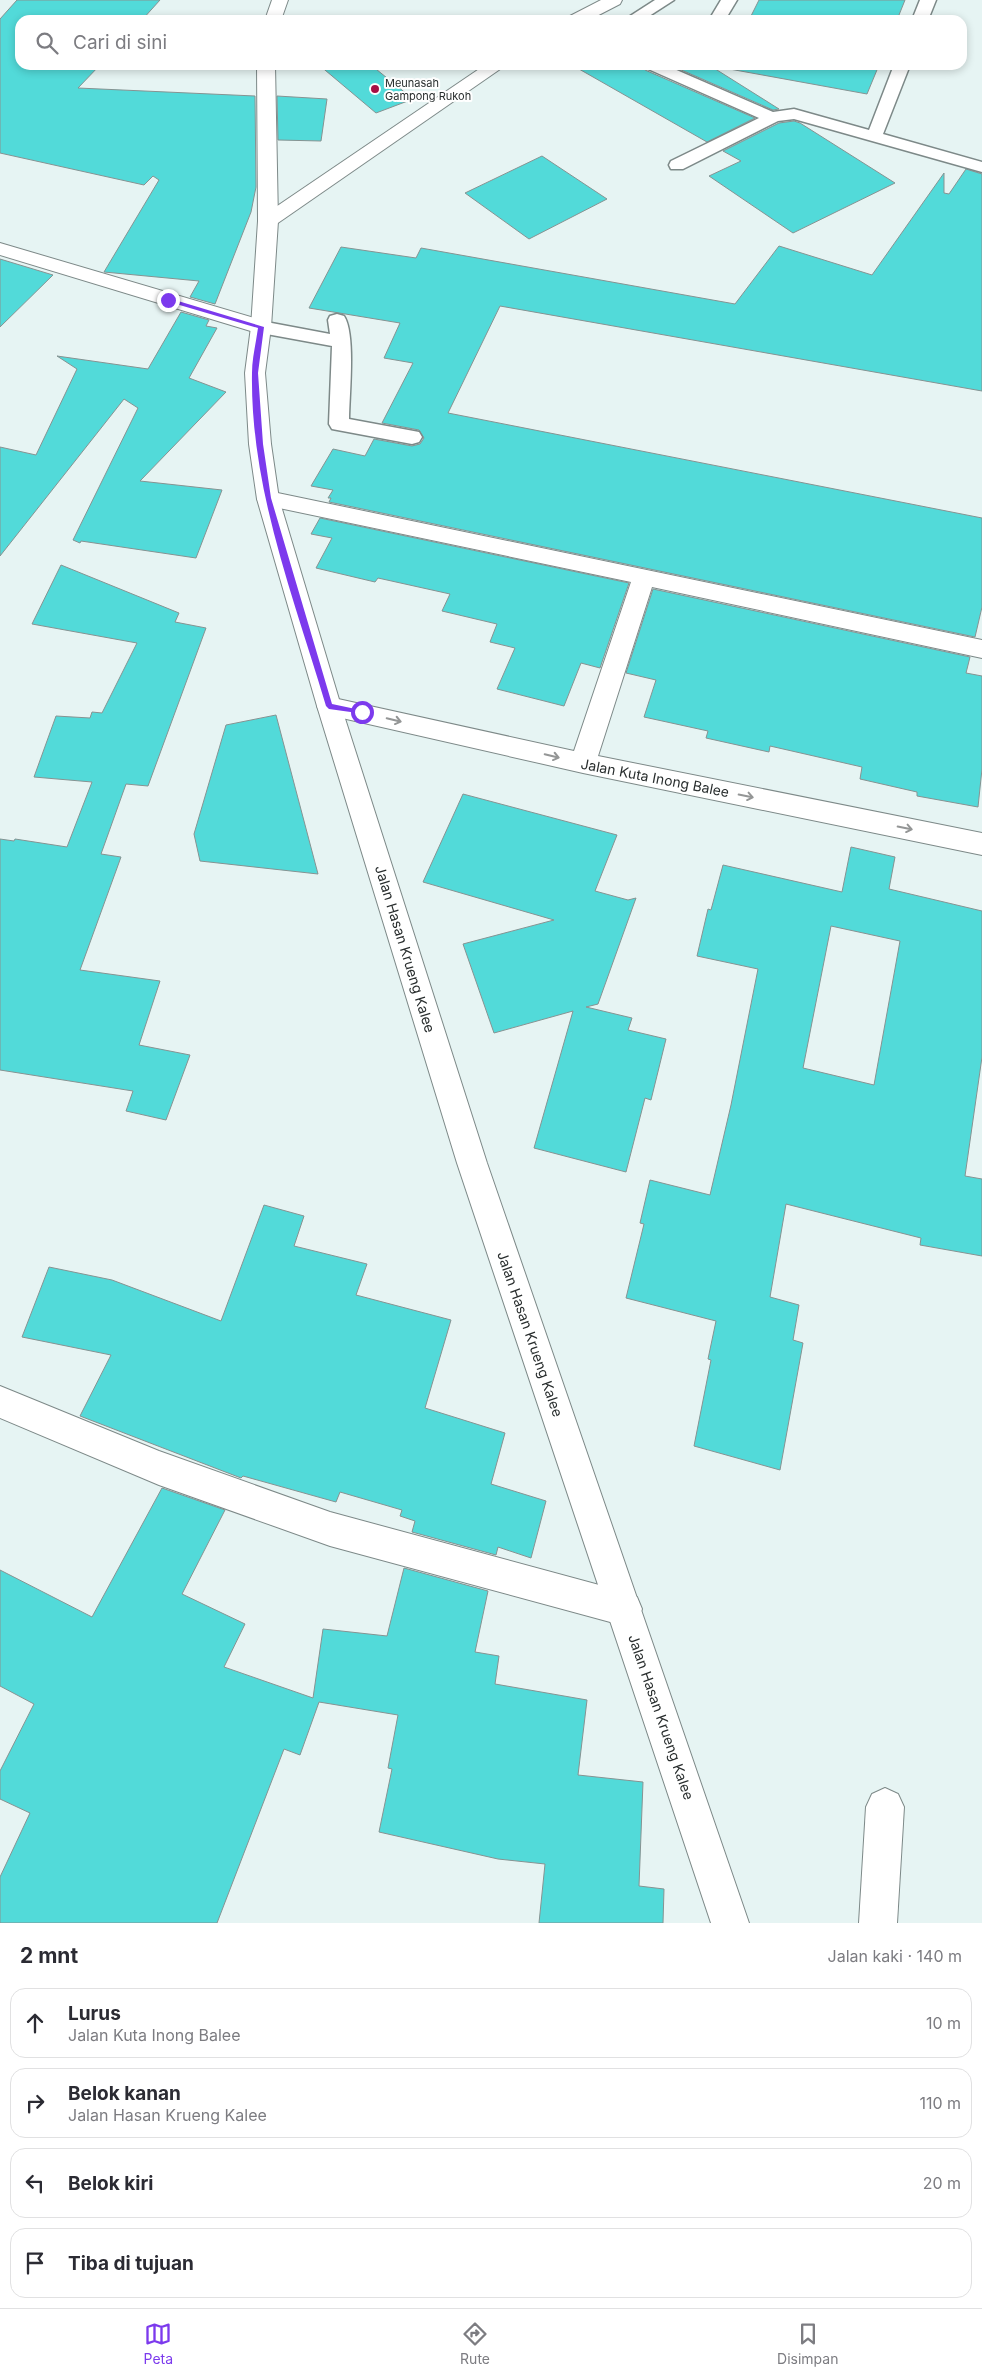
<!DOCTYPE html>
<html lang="id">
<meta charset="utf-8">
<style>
:root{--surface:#fff;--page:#f2f2f3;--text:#2b2b33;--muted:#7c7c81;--line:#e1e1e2;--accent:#7c3aed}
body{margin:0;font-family:Inter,sans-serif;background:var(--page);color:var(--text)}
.stop{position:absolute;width:15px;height:15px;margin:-11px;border:4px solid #7c3aed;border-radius:50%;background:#fff}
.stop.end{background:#7c3aed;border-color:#fff;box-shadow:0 1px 5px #0008}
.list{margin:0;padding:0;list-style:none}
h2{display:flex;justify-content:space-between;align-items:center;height:65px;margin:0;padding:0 20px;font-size:21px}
h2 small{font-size:16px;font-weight:400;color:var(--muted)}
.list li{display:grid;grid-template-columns:32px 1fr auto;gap:15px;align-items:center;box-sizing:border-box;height:70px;margin:0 10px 10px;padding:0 10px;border:1px solid var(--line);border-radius:15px}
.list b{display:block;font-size:19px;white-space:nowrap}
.list p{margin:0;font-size:16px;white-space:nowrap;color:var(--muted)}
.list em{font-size:16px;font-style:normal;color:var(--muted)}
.icon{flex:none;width:28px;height:28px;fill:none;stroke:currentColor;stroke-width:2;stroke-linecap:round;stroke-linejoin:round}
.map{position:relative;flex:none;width:982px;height:1923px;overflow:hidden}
.search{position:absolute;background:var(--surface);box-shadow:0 2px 8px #0003;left:15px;right:15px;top:15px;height:55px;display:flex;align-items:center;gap:12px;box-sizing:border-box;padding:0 18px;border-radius:15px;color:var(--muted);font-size:19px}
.sheet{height:385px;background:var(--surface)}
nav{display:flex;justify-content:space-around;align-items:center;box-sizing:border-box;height:70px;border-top:1px solid var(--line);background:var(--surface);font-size:14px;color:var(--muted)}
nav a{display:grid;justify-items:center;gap:2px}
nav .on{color:var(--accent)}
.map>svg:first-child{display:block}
</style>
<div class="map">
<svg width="982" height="1923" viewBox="0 0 982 1923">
<rect width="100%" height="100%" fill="#e6f4f3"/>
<g fill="#52dad9" stroke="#869392" fill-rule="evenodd">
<polygon points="17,0 160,0 142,20 20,20 20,65 100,65 78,88 255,96 256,187 251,212 215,304 190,297 199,281 104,272 159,180 153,176 144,185 0,153 0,19"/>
<polygon points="759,0 905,0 897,20 749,20"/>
<polygon points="319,65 371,65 413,99 376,113"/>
<polygon points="572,65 642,65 645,70 755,118 707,142"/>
<polygon points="670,65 709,65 779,109 773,110"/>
<polygon points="726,65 879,65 867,94 724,68"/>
<polygon points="277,96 327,99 321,141 278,140"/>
<polygon points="794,121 800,123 895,183 793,233 709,176 741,161 723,151 779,123"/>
<polygon points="542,156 607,199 529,239 465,193"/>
<polygon points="966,169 982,174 982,391 500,306 448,413 982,518 982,607 975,637 329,502 331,498 328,498 333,490 311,486 333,449 365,456 374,439 412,446 420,444 424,438 419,430 382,423 413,363 384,358 400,323 309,308 341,247 416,258 421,248 735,304 779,246 872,275 944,173 944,193 949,194"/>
<polygon points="0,259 53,275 0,327"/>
<polygon points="181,312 209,320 206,326 217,328 189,378 226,392 140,481 222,490 196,558 81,541 80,543 73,540 138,408 124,399 0,556 0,447 36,455 77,369 57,356 148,369"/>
<polygon points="320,518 629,583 600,668 581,663 564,706 497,689 515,648 490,642 497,624 442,611 450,594 378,578 375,582 316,568 332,538 311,534"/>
<polygon points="61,565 179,613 175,622 206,628 148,786 126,784 101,854 121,857 80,970 160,981 139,1045 190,1055 166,1120 126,1111 133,1091 0,1070 0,839 14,841 15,839 67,847 92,782 34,777 56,716 90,718 92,712 102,713 137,643 32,624"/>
<polygon points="653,589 970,657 966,673 982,676 982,769 978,807 917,796 917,792 860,779 862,767 770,746 769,752 706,738 708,731 644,717 656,680 626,673"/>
<polygon points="276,715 318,874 200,861 194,834 226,725"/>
<polygon points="463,794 617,835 595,891 628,900 636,898 598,1004 586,1007 632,1018 628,1030 666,1039 651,1100 645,1098 626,1172 534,1148 573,1011 494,1033 463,944 554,920 423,882"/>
<path d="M851 847 895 857 889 889 982 911V1057L965 1176 982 1179V1256L920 1245 921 1238 786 1204 770 1297 799 1305 793 1340 803 1343 780 1470 694 1446 711 1360 708 1359 716 1321 626 1298 644 1224 640 1223 650 1180 710 1195 731 1105 758 969 697 956 708 909 711 910 723 865 842 892ZM831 926 900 941 874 1085 803 1068Z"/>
<polygon points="264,1205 304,1216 294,1246 367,1264 356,1295 451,1320 425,1408 505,1433 491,1484 546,1501 531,1558 498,1547 496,1555 412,1532 415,1521 400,1516 402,1510 340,1492 336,1502 243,1476 241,1478 80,1416 111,1355 22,1337 49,1267 112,1280 221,1321"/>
<polygon points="162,1488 225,1510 182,1594 245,1624 224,1667 313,1698 323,1629 387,1636 404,1568 488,1591 475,1652 499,1656 495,1684 587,1700 578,1775 643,1782 639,1886 664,1889 663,1923 539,1923 545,1864 498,1859 379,1832 392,1769 388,1768 398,1715 319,1702 300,1755 284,1749 217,1923 0,1923 0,1877 30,1813 0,1799 0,1771 34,1704 0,1686 0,1570 92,1617"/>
</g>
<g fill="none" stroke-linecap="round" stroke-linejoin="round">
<defs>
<g id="lane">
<polygon points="655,0 674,0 643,20 624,20"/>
<polygon points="721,0 737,0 725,20 709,20"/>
<polygon points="920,0 936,0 928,20 912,20"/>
<polygon points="644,65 665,65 773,112 794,109 869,130 894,65 910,65 883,134 982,162 982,172 794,119 778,121 683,169 671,169 669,165 671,161 759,118 646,68"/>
<path d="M337 314 344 316C356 334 349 396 349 419L419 432 422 437 419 442 412 444 332 429 329 424 332 346 261 333 254 331 252 327 254 323 261 321 330 334 328 320 330 316Z"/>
</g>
<g id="street">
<polygon points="601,0 622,0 620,4 589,20 568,20 570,16"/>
<polygon points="485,65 506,65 275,225 268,227 261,225 258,221 261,217"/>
<polygon points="0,243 268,322 271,327 268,332 261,333 254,332 0,255"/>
<polygon points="268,491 982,640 982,658 652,587 598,756 982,833 982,855 583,773 320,713 317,706 320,699 329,697 574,751 631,582 260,504 257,499 260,494"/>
<polygon points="0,1386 159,1451 330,1512 625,1592 637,1597 642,1609 637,1621 625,1626 330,1546 159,1485 0,1418"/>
<polygon points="885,1788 898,1794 904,1807 897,1923 859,1923 866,1807 872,1794"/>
</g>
<g id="secondary">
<polygon points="272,0 288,0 281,20 265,20"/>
<polygon points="257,65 275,65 278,221 271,327 265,373 271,444 279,499 341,706 487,1163 749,1923 711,1923 457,1163 317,706 257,499 249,444 245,373 251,327 258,221"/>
</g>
</defs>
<use href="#lane" stroke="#7d8988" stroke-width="3"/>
<use href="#street" stroke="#7d8988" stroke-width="2"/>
<use href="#secondary" stroke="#7d8988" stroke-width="2"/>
<use href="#lane" fill="#fff" fill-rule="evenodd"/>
<use href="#street" fill="#fff" fill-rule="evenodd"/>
<use href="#secondary" fill="#fff" fill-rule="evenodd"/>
</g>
<defs><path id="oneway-shaft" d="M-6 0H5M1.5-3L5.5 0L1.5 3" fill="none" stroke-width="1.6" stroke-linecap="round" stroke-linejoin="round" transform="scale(1.25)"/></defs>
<g stroke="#949696">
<use href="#oneway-shaft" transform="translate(394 720) rotate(13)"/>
<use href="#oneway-shaft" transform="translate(552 756) rotate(13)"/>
<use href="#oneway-shaft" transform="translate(746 796) rotate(11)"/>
<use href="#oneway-shaft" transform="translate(905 828) rotate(11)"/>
</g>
<path fill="#7c3aed" d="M168 298 264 327 258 373 263 444 271 498 332 704 365 711V714L329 709 326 706C294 598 250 488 252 373 252 358 256 343 258 328L166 301Z"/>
<circle fill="#a60f44" stroke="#fff" stroke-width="2" cx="375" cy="89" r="5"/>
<g text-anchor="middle" stroke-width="4" stroke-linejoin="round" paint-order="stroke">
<g font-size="11" fill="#292e2e" stroke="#fff" text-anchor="start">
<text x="385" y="87">Meunasah<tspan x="385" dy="13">Gampong Rukoh</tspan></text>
</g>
<g font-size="14" fill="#292e2e" stroke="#fff">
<text transform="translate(655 778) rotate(11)" y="5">Jalan Kuta Inong Balee</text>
<text transform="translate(405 949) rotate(73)" y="5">Jalan Hasan Krueng Kalee</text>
<text transform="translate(530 1334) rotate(71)" y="5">Jalan Hasan Krueng Kalee</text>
<text transform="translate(661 1717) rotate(71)" y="5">Jalan Hasan Krueng Kalee</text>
</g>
</g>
</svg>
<div class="stop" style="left:362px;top:712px"></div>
<div class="stop end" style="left:168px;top:300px"></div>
<div class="search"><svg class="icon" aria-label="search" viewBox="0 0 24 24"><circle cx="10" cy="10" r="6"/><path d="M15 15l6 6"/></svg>Cari di sini</div>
</div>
<section class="sheet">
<h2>2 mnt<small>Jalan kaki · 140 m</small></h2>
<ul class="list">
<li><svg class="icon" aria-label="ahead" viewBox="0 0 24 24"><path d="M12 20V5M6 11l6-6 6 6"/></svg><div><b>Lurus</b><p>Jalan Kuta Inong Balee</p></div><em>10 m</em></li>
<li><svg class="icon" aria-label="right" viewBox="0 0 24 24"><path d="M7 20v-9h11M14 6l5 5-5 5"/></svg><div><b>Belok kanan</b><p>Jalan Hasan Krueng Kalee</p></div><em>110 m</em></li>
<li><svg class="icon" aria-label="left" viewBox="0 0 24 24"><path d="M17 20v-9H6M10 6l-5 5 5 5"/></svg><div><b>Belok kiri</b></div><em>20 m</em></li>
<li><svg class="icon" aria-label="arrive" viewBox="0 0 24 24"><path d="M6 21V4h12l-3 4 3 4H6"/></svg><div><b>Tiba di tujuan</b></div></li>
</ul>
</section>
<nav>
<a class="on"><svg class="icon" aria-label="map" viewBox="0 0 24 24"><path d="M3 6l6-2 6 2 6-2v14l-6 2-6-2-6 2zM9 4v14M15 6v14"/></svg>Peta</a>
<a><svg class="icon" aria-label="directions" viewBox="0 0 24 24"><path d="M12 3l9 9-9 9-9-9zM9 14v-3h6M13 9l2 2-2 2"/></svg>Rute</a>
<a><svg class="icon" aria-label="saved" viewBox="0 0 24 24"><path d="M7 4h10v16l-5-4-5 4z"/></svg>Disimpan</a>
</nav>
